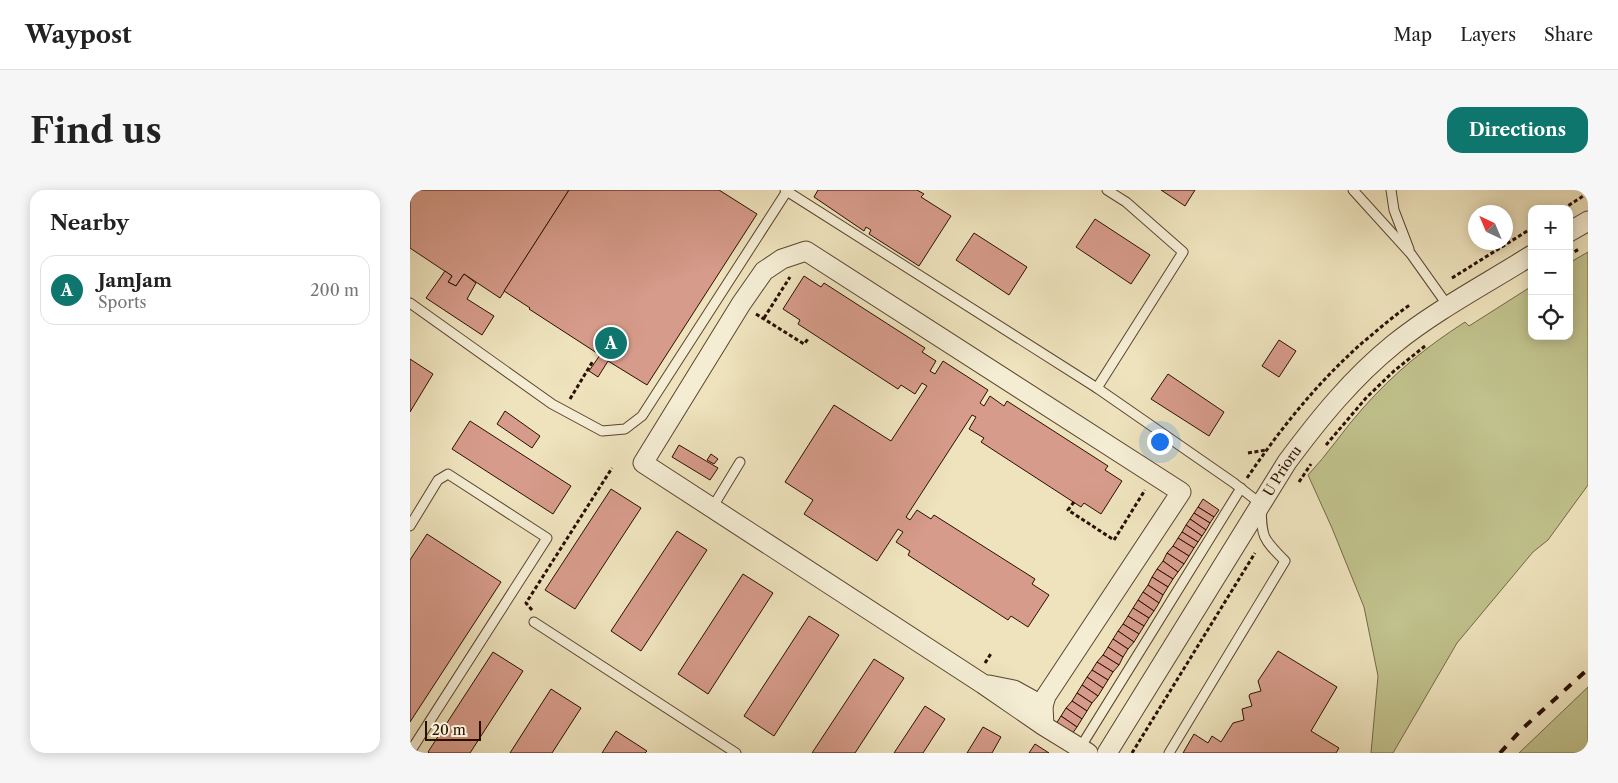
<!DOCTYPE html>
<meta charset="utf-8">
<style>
:root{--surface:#fff;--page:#f6f6f6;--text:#222;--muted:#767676;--line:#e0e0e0;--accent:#0f766e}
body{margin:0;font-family:"Libre Caslon Text",serif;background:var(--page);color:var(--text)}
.controls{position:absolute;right:15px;top:15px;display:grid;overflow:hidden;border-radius:10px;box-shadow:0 2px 12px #0003}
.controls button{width:45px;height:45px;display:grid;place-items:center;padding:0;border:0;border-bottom:1px solid var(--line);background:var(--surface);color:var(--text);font:25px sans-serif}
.compass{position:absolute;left:1058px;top:15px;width:45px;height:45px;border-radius:50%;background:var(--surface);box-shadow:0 2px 12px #0003;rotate:316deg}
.scale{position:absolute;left:15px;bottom:12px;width:56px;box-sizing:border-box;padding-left:5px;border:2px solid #2a0f00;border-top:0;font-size:14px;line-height:18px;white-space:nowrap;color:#2a0f00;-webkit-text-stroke:4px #f4edd4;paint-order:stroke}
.you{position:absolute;left:749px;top:251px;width:18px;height:18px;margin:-12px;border:4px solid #fff;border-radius:50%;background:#1a73e8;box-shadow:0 0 0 8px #1a73e833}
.badge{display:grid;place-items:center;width:32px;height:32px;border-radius:50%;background:var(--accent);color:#fff;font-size:16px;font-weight:700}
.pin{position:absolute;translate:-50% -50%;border:2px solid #fff;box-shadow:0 1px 5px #0006}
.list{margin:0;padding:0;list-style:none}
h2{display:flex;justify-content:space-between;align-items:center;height:65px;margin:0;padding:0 20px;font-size:21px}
h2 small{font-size:16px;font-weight:400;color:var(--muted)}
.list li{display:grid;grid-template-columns:32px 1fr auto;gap:15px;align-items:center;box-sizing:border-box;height:70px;margin:0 10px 10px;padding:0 10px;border:1px solid var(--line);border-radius:15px}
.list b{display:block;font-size:19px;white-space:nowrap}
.list p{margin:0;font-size:16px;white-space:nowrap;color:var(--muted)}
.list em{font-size:16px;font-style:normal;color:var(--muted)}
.icon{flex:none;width:28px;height:28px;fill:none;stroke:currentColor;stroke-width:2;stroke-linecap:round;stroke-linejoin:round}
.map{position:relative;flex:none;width:1178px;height:563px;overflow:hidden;border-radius:15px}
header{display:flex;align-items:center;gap:30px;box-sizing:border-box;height:70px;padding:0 25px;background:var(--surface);border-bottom:1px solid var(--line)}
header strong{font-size:24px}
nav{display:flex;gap:28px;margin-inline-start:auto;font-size:18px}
.intro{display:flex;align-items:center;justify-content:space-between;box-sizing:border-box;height:120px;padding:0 30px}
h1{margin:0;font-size:35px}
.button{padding:12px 22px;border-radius:15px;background:var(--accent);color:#fff;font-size:18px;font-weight:700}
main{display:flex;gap:30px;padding:0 30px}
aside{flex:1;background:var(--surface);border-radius:15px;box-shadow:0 2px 12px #0003}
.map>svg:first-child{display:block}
</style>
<header>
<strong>Waypost</strong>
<nav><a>Map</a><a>Layers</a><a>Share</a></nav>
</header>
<div class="intro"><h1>Find us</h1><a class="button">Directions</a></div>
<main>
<aside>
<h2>Nearby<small></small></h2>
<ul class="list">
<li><span class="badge">A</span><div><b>JamJam</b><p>Sports</p></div><em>200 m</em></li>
</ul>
</aside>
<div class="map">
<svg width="1178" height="563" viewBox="0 0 1178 563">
<rect width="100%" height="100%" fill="#eee3bd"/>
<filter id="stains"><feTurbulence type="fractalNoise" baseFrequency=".004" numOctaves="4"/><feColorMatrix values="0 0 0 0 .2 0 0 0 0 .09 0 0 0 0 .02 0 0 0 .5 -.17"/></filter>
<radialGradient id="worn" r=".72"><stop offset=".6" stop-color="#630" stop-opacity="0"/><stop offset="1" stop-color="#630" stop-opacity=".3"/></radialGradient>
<g fill="#c0c18c" stroke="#756846">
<path d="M1178 62V295L1138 350 1123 362 1047 453 983 563H961L968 486 954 417 922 338 898 285C918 264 934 239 953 218 984 183 1016 157 1055 132L1059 136 1122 96V146H1159V73Z"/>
<polygon points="1178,497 1178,563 1109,563"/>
</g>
<g fill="#d69b8a" stroke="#2a0f00">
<polygon points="0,0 159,0 90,108 54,84 46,96 38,92 42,86 0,58"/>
<polygon points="159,0 309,0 347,24 237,195 198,171 188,187 179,181 190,165 119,119 120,118 94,101"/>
<polygon points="408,0 507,0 514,4 511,7 541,26 509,76 459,44 461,40 456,37 454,41 404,7"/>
<polygon points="751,0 785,0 775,16"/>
<polygon points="685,29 740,65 721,94 666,57"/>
<polygon points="564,43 617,77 599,105 546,70"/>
<polygon points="35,81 42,86 38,92 46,96 54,84 66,93 57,109 84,126 72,145 16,108"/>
<polygon points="394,86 411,97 414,93 515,158 512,162 526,171 520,181 525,184 533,171 578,200 570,213 574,216 580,206 594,216 597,211 698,276 695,280 712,291 691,324 674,313 671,317 571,252 574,248 559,239 566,227 562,225 496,327 500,330 507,320 521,329 524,325 625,389 622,394 639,405 618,437 601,426 598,430 498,365 500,361 486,352 493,342 488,339 467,371 394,324 403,310 375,292 424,215 481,251 517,196 512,193 505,204 491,195 488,199 388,134 390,130 373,119"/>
<polygon points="869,150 886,161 869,187 852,176"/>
<polygon points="0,169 23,184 0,222"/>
<polygon points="758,184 814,222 799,246 741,209"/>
<polygon points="95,221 130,246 122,258 87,234"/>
<polygon points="60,231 161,296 143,324 42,259"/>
<polygon points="269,255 308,278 300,290 262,267"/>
<polygon points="301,264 308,269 304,274 297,270"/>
<polygon points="201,299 231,318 165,419 135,400"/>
<polygon points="793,309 809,320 804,327 788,317"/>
<polygon points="788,317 804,327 800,333 784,323"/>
<polygon points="784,323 800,333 796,340 780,329"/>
<polygon points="780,329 796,340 792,346 776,335"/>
<polygon points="776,335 792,346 788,352 772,342"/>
<polygon points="267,341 297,360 231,461 201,441"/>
<polygon points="772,342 788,352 784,358 768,348"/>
<polygon points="17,344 91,392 0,532 0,370"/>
<polygon points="768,348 784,358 779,366 763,356"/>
<polygon points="763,356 779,366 774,374 757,363"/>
<polygon points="757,363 774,374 768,382 753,371"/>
<polygon points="753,371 768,382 763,389 747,379"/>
<polygon points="747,379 763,389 758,397 742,387"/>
<polygon points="333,384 363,403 298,504 268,484"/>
<polygon points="742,387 758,397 753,405 738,395"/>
<polygon points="738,395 753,405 749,413 733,402"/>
<polygon points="733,402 749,413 744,421 728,410"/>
<polygon points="728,410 744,421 739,428 723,418"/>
<polygon points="723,418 739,428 734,436 718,426"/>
<polygon points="399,426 429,445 364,546 334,526"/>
<polygon points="718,426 734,436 729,444 713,434"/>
<polygon points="713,434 729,444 724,452 708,441"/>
<polygon points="708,441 724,452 718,459 703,449"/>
<polygon points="703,449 718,459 713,467 698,457"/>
<polygon points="698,457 713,467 709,475 693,465"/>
<polygon points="868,461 927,497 901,541 929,558 926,563 773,563 784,544 798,553 802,546 811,552 823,533 834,530 832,519 842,516 839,506 840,504 851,501 848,491"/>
<polygon points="83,462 113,481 60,563 19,563 18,562"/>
<polygon points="693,465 709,475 703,482 687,472"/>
<polygon points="464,469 494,488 445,563 402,563"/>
<polygon points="687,472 703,482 698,490 682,480"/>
<polygon points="682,480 698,490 693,498 677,487"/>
<polygon points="677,487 693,498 688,506 672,495"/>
<polygon points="672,495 688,506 682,513 667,503"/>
<polygon points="141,499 171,518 142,563 100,563"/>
<polygon points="667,503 682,513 677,521 662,511"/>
<polygon points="662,511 677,521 672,529 656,518"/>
<polygon points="515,516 535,529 513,563 484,563"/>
<polygon points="656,518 672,529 667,537 651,526"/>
<polygon points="651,526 667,537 662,544 646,534"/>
<polygon points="573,537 591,547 582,563 557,563"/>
<polygon points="206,541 237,561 235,563 192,563"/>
<polygon points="625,554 639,563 619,563"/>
</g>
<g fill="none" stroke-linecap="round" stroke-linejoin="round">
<defs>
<g id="lane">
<path d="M375 0 687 198 824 293 851 314C852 347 851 347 875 371L759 563"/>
<polyline points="943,0 1001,64 1038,116"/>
<polyline points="981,0 984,20 999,59"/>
<polyline points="0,113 142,214 192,241 215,239 232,226 377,1"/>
<polyline points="687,198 773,62 716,12 697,0"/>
<polyline points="302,318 330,272"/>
<polyline points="0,336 28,290 38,284 137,348 0,562"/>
<polyline points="124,432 326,563"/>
<polyline points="670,558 831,298"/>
</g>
<g id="street">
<polyline points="1159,42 1178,31"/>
<polyline points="579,495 604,500 633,516"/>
<polyline points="634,536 573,494 233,273 331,114 354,81 372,69 396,61 771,302 636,506 633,516 634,536 678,563"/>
<path id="s1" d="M697 563 877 272C909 229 942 188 984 154 1026 120 1076 94 1122 65"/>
</g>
</defs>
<use href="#lane" stroke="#5b442f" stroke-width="11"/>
<use href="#street" stroke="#5b442f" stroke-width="21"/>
<g stroke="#2a0f00" stroke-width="3" stroke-dasharray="4 2.5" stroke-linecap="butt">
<polyline points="1153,19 1178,3"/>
<polyline points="1159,65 1169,59"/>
<polyline points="1042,88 1122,38"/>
<polyline points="346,124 394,154 398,149"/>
<polyline points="354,128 380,87"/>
<polyline points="160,209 183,171"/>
<polyline points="916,255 956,208 984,181 1015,156"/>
<polyline points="838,263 856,260"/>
<path d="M837 288C871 238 907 193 952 153 968 140 983 126 1000 115"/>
<polyline points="889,292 901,274"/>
<polyline points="664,312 658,320 704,350 735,300"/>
<polyline points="122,420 116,413 202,278"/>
<polyline points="575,473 582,462"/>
<polyline points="722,563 845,363"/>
</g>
<use href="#lane" stroke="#f4edd4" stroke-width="9"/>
<use href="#street" stroke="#f4edd4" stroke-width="19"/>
<polyline stroke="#2a0f00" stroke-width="4" stroke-dasharray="9 9" stroke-linecap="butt" points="1090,563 1112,539 1178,479"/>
</g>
<g text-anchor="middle" stroke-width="4" stroke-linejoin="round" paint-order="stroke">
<g font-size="14" fill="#2a0f00" stroke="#f4edd4">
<text dy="5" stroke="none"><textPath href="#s1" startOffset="332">U Prioru</textPath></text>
</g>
</g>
<rect width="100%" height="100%" filter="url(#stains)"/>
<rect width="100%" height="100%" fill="url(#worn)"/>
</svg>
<div class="controls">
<button>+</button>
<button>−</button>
<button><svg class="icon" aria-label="locate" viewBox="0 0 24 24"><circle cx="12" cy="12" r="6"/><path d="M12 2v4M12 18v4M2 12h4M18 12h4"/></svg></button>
</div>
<svg class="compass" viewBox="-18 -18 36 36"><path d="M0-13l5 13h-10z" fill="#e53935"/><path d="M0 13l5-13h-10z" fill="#767676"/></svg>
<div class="scale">20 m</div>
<div class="you"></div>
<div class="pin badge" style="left:201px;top:153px">A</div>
</div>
</main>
